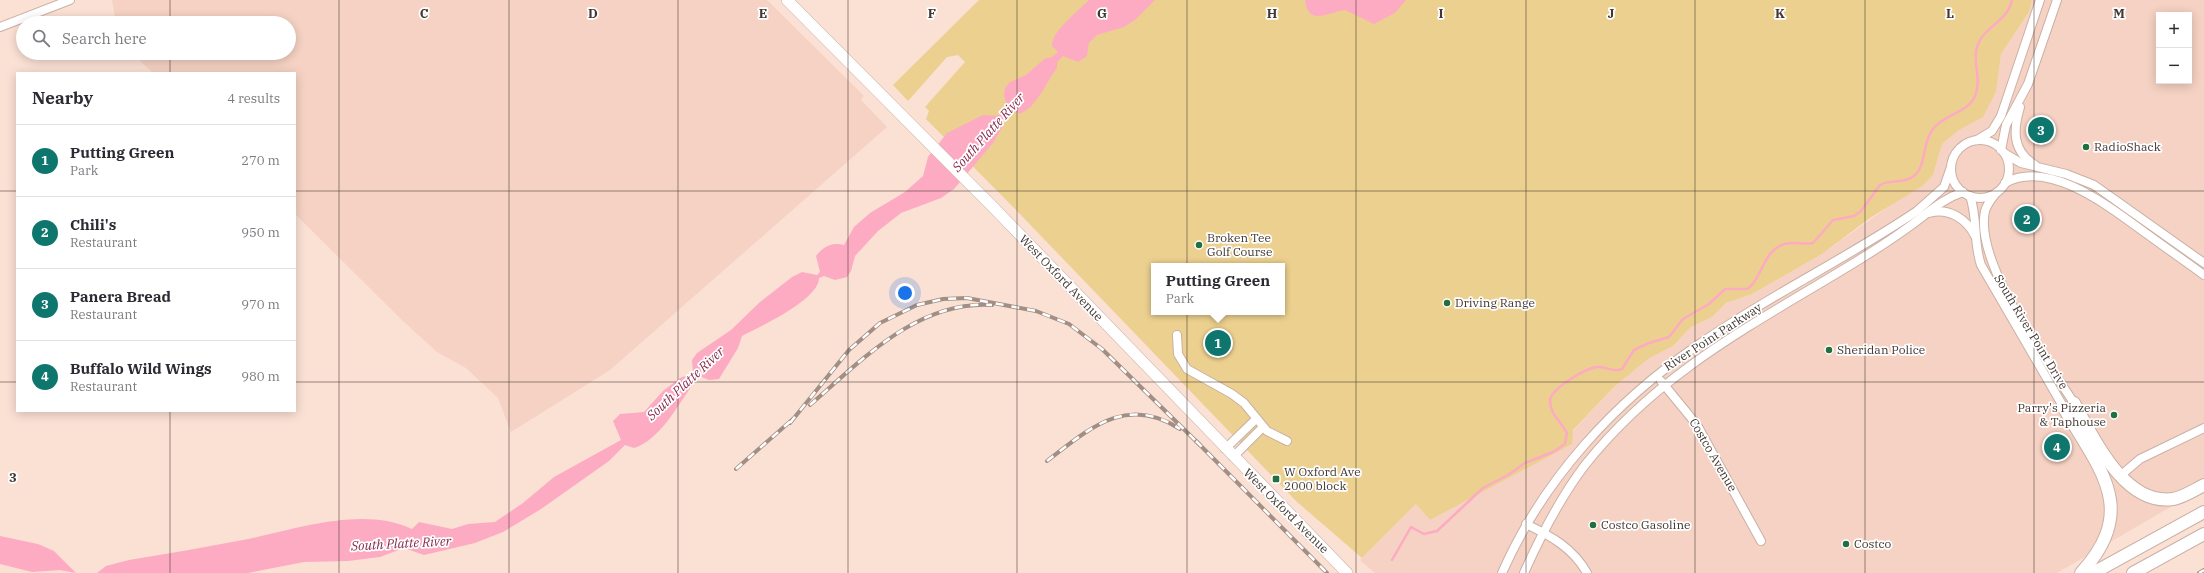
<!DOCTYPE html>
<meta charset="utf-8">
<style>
:root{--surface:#fff;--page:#f2f2f3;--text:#2b2b33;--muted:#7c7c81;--line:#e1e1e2;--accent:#0f766e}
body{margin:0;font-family:"IBM Plex Serif",serif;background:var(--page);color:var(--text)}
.controls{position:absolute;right:12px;top:12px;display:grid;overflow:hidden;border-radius:0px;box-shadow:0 2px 10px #0003}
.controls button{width:36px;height:36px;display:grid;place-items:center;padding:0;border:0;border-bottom:1px solid var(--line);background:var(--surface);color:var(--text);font:20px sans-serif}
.you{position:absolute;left:905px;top:293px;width:14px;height:14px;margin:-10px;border:3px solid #fff;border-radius:50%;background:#1a73e8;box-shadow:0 0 0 6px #1a73e833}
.badge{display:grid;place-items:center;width:26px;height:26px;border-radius:50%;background:var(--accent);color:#fff;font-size:13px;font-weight:700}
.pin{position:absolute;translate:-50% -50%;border:2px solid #fff;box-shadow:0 1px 4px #0006}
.popup{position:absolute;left:1151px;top:263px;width:134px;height:52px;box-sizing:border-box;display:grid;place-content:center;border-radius:0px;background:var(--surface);filter:drop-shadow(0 1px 3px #0005);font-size:13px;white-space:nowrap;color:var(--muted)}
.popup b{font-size:15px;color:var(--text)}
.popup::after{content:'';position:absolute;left:50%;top:100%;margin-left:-8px;border:8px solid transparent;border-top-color:var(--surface)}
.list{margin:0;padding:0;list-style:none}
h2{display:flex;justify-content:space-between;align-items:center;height:52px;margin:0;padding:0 16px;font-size:17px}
h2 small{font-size:13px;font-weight:400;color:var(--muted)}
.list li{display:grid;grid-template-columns:26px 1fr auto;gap:12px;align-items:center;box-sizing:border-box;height:72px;padding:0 16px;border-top:1px solid var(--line)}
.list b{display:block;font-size:15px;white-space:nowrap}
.list p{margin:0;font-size:13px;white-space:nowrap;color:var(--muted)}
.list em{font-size:13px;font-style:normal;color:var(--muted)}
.icon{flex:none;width:22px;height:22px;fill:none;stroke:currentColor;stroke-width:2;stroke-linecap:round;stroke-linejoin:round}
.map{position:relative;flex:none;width:2204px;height:573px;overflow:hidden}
.search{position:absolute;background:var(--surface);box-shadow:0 2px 10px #0003;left:16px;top:16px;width:280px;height:44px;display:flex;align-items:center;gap:10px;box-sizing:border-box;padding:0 14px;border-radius:22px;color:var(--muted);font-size:15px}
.panel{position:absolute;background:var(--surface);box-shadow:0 2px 10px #0003;left:16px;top:72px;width:280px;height:340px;border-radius:0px}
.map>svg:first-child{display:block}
</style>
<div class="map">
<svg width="2204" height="573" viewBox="0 0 2204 573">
<rect width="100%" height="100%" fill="#fbe0d4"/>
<g fill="#f5d2c3" fill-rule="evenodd">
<polygon points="112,0 767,0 864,96 861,100 887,127 610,370 511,432 498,398 466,368 437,352 403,321 295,214 295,73 153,73 132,53 289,53 289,23 116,23"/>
<path d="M2032 0H2204V480L2179 502 2057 573H1375L1360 560 1416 504 1430 520 1571 433 1614 387 1648 359 1673 346 1691 327 1712 317 1726 303 1752 294 1822 254 1933 175 1942 144 1959 130 1983 116 1996 92 2001 54 2029 12ZM2159 15H2189V81H2159Z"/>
</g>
<path fill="#ecd08f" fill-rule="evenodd" d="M979 0H2032L2029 12 2001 54 1996 92 1983 117 1959 130 1942 144 1933 175 1922 186 1870 218 1822 254 1752 294 1726 303 1712 317 1691 327 1673 346 1648 359 1614 387 1573 430 1572 444 1430 520 1416 504 1362 558 1296 501 1017 211 926 119 929 111 925 107 965 62 958 55 947 57 908 101 893 85ZM1154 266H1282V312H1154Z"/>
<g fill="#fdabc2">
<path d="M1089 0H1155L1135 20 1124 27 1097 35 1089 43 1087 56 1078 62 1063 56 1057 62V68C1046 82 1038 106 1020 114L1013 110 1002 120 1003 126 993 143 954 189 941 198 901 213 878 231 855 256 851 271 847 277 835 280 824 276 819 278C819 300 759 327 742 336L738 348 719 379 709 380 699 376 695 379 693 384C678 405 660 440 634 448L625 445 609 461 541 509 503 532 475 543 424 555 404 548 380 557 348 561 304 562 248 573H97L106 566 129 560C167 554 205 547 243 540 293 530 363 505 412 529L419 522 452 529 468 524 495 522 523 503 554 477 621 440 613 421 620 414 644 412 663 391 680 378 693 373 692 360 697 353 731 330 760 302 792 277 802 272 817 275 820 272 816 256C824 246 832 242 844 245L854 227 870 213 905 192 923 176 928 157 947 133 983 115 997 116 1007 106 1004 96 1005 88 1010 82 1026 75 1044 59 1052 57 1058 52 1052 46C1051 32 1079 10 1089 0Z"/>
<path d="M1305 0H1406L1395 13 1374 24 1345 10C1330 11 1308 28 1305 0Z"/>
<polygon points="0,536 38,544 54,551 76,573 60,570 32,572 0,564"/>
</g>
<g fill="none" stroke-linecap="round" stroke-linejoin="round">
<path stroke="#fdabc2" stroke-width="2.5" d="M1392 560 1411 527 1424 534 1437 531 1483 488 1508 475 1525 463 1553 452 1565 444 1567 433C1561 422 1550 414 1550 401 1550 389 1587 367 1598 367 1607 366 1612 373 1622 369L1634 350 1649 343 1669 337 1683 319 1709 304 1725 289H1747L1751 286C1763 273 1765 249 1785 244 1793 241 1803 245 1813 243L1833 220 1854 216 1861 211 1880 185C1891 179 1904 184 1914 176 1927 165 1922 142 1933 129 1944 114 1968 113 1975 96 1983 78 1970 59 1979 42 1987 25 2007 22 2012 0"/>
<defs>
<g id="minor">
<polyline points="0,27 70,0"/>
<path d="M2020 107C2013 130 2012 151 2035 165"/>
<polyline points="1977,140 1992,131 2001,116 2040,0"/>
<circle cx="1980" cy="169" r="29"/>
<polyline points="2001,150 2006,125 2028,84 2057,0"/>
<polyline points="2004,153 2021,163 2066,174 2094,185 2204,263"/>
<path d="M2005 183C2050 158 2112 209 2147 234 2166 248 2185 261 2204 275"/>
<path d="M1996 193C1992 198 1987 204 1985 211 1974 262 2046 360 2074 403"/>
<path d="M1970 196C1978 218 1973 242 1981 265L2064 408"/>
<path d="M1929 213C1948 207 1967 219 1975 236"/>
<polyline points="1177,335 1178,354 1187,369 1232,394 1244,403 1267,431 1287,441"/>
<polyline points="1661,381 1697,425 1761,541"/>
<polyline points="1225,449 1256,419"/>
<polyline points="1233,457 1263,427"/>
<polyline points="2120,476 2140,459 2204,428"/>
<path d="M1526 524C1551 536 1573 548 1587 573"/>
<path d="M1502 573C1543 480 1614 402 1698 345 1768 296 1846 259 1917 211L1944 187 1951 167"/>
<path d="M1524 573C1541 535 1560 498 1585 465 1661 369 1760 321 1862 258 1878 248 1895 237 1910 226 1928 213 1942 199 1963 192"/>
</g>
<polyline id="major" points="787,0 994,208 1347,573"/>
<g id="highway">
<path d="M2074 403C2094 438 2124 506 2173 499 2184 497 2194 490 2204 485"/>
<path d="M2064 408C2099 469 2140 509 2081 573"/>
<polyline points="2093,573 2204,512"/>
<polyline points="2133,573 2204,534"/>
</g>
</defs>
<use href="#minor" stroke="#cab0a5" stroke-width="10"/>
<use href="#major" stroke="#cab0a5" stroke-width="12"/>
<use href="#highway" stroke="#cab0a5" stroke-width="14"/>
<use href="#minor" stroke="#fff" stroke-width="8"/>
<use href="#major" stroke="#fff" stroke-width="11"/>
<use href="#highway" stroke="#fff" stroke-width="12"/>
<defs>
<g id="rail">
<path d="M810 405C862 360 918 300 992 305"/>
<polyline points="790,423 849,350 880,323 917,305 943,299 967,298 1036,311 1069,324 1102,349 1200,445"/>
<polyline points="1196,441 1327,573"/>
<path d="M1047 461C1089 429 1126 394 1180 429"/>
<polyline points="736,469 793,419"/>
<polyline points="2199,573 2204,570"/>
</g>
</defs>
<use href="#rail" stroke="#a18e85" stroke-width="4"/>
<use href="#rail" stroke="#fff" stroke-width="2.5" stroke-dasharray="8" stroke-linecap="butt"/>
</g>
<path fill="none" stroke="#423732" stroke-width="1" stroke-opacity="0.55" d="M170 0V23M339 0V573M509 0V573M678 0V573M848 0V573M1017 0V573M1187 0V573M1356 0V573M1526 0V573M1695 0V573M1865 0V573M2034 0V573M170 53V73M0 191H17M295 191H2204M0 382H17M295 382H2204M170 411V573"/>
<g fill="#227040" stroke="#fff" stroke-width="1.5">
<circle cx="2086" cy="147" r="4"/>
<circle cx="1199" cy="245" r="4"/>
<circle cx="1447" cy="303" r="4"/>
<circle cx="1829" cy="350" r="4"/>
<circle cx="2114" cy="415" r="4"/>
<rect x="1272" y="475" width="8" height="8" rx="2"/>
<circle cx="1593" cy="525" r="4"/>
<circle cx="1846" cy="544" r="4"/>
</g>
<g text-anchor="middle" stroke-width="3.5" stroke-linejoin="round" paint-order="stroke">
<g font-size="12" fill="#423732" stroke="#fff" text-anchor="start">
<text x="2094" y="151">RadioShack</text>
<text x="1207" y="242">Broken Tee<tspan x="1207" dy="14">Golf Course</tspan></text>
<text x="1455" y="307">Driving Range</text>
<text x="1837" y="354">Sheridan Police</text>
<text x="2106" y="412" text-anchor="end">Parry's Pizzeria<tspan x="2106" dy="14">&amp; Taphouse</tspan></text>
<text x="1284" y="476">W Oxford Ave<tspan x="1284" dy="14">2000 block</tspan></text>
<text x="1601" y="529">Costco Gasoline</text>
<text x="1854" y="548">Costco</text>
</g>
<g font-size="12" fill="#423732" stroke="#fff">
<text transform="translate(1061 278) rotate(46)" y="4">West Oxford Avenue</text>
<text transform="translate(2031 332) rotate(59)" y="4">South River Point Drive</text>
<text transform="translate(1713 337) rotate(-33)" y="4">River Point Parkway</text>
<text transform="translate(1713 455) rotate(60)" y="4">Costco Avenue</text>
<text transform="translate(1286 511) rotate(45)" y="4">West Oxford Avenue</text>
</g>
<g font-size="13" font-style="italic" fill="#872a4c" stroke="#fff">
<text transform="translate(988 132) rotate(-48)" y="5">South Platte River</text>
<text transform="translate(685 383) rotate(-43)" y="5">South Platte River</text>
<text transform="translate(401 543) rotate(-3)" y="5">South Platte River</text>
</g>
</g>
<g font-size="13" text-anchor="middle" font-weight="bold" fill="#423732" stroke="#fff" stroke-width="3.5" stroke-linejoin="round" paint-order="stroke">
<text x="424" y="18">C</text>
<text x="593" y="18">D</text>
<text x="763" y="18">E</text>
<text x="932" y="18">F</text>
<text x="1102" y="18">G</text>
<text x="1272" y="18">H</text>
<text x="1441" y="18">I</text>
<text x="1611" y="18">J</text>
<text x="1780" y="18">K</text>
<text x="1950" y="18">L</text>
<text x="2119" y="18">M</text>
<text x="13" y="482">3</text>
</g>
</svg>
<div class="controls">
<button>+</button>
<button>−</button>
</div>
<div class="you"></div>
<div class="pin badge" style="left:1218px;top:343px">1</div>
<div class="popup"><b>Putting Green</b>Park</div>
<div class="pin badge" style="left:2027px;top:219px">2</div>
<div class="pin badge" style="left:2041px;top:130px">3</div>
<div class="pin badge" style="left:2057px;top:447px">4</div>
<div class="search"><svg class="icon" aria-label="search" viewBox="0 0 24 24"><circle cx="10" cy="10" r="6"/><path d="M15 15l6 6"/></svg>Search here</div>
<section class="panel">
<h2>Nearby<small>4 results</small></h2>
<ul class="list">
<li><span class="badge">1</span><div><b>Putting Green</b><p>Park</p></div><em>270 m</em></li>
<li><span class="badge">2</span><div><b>Chili's</b><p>Restaurant</p></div><em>950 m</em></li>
<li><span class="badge">3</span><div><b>Panera Bread</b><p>Restaurant</p></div><em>970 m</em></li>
<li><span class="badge">4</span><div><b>Buffalo Wild Wings</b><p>Restaurant</p></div><em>980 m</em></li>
</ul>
</section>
</div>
